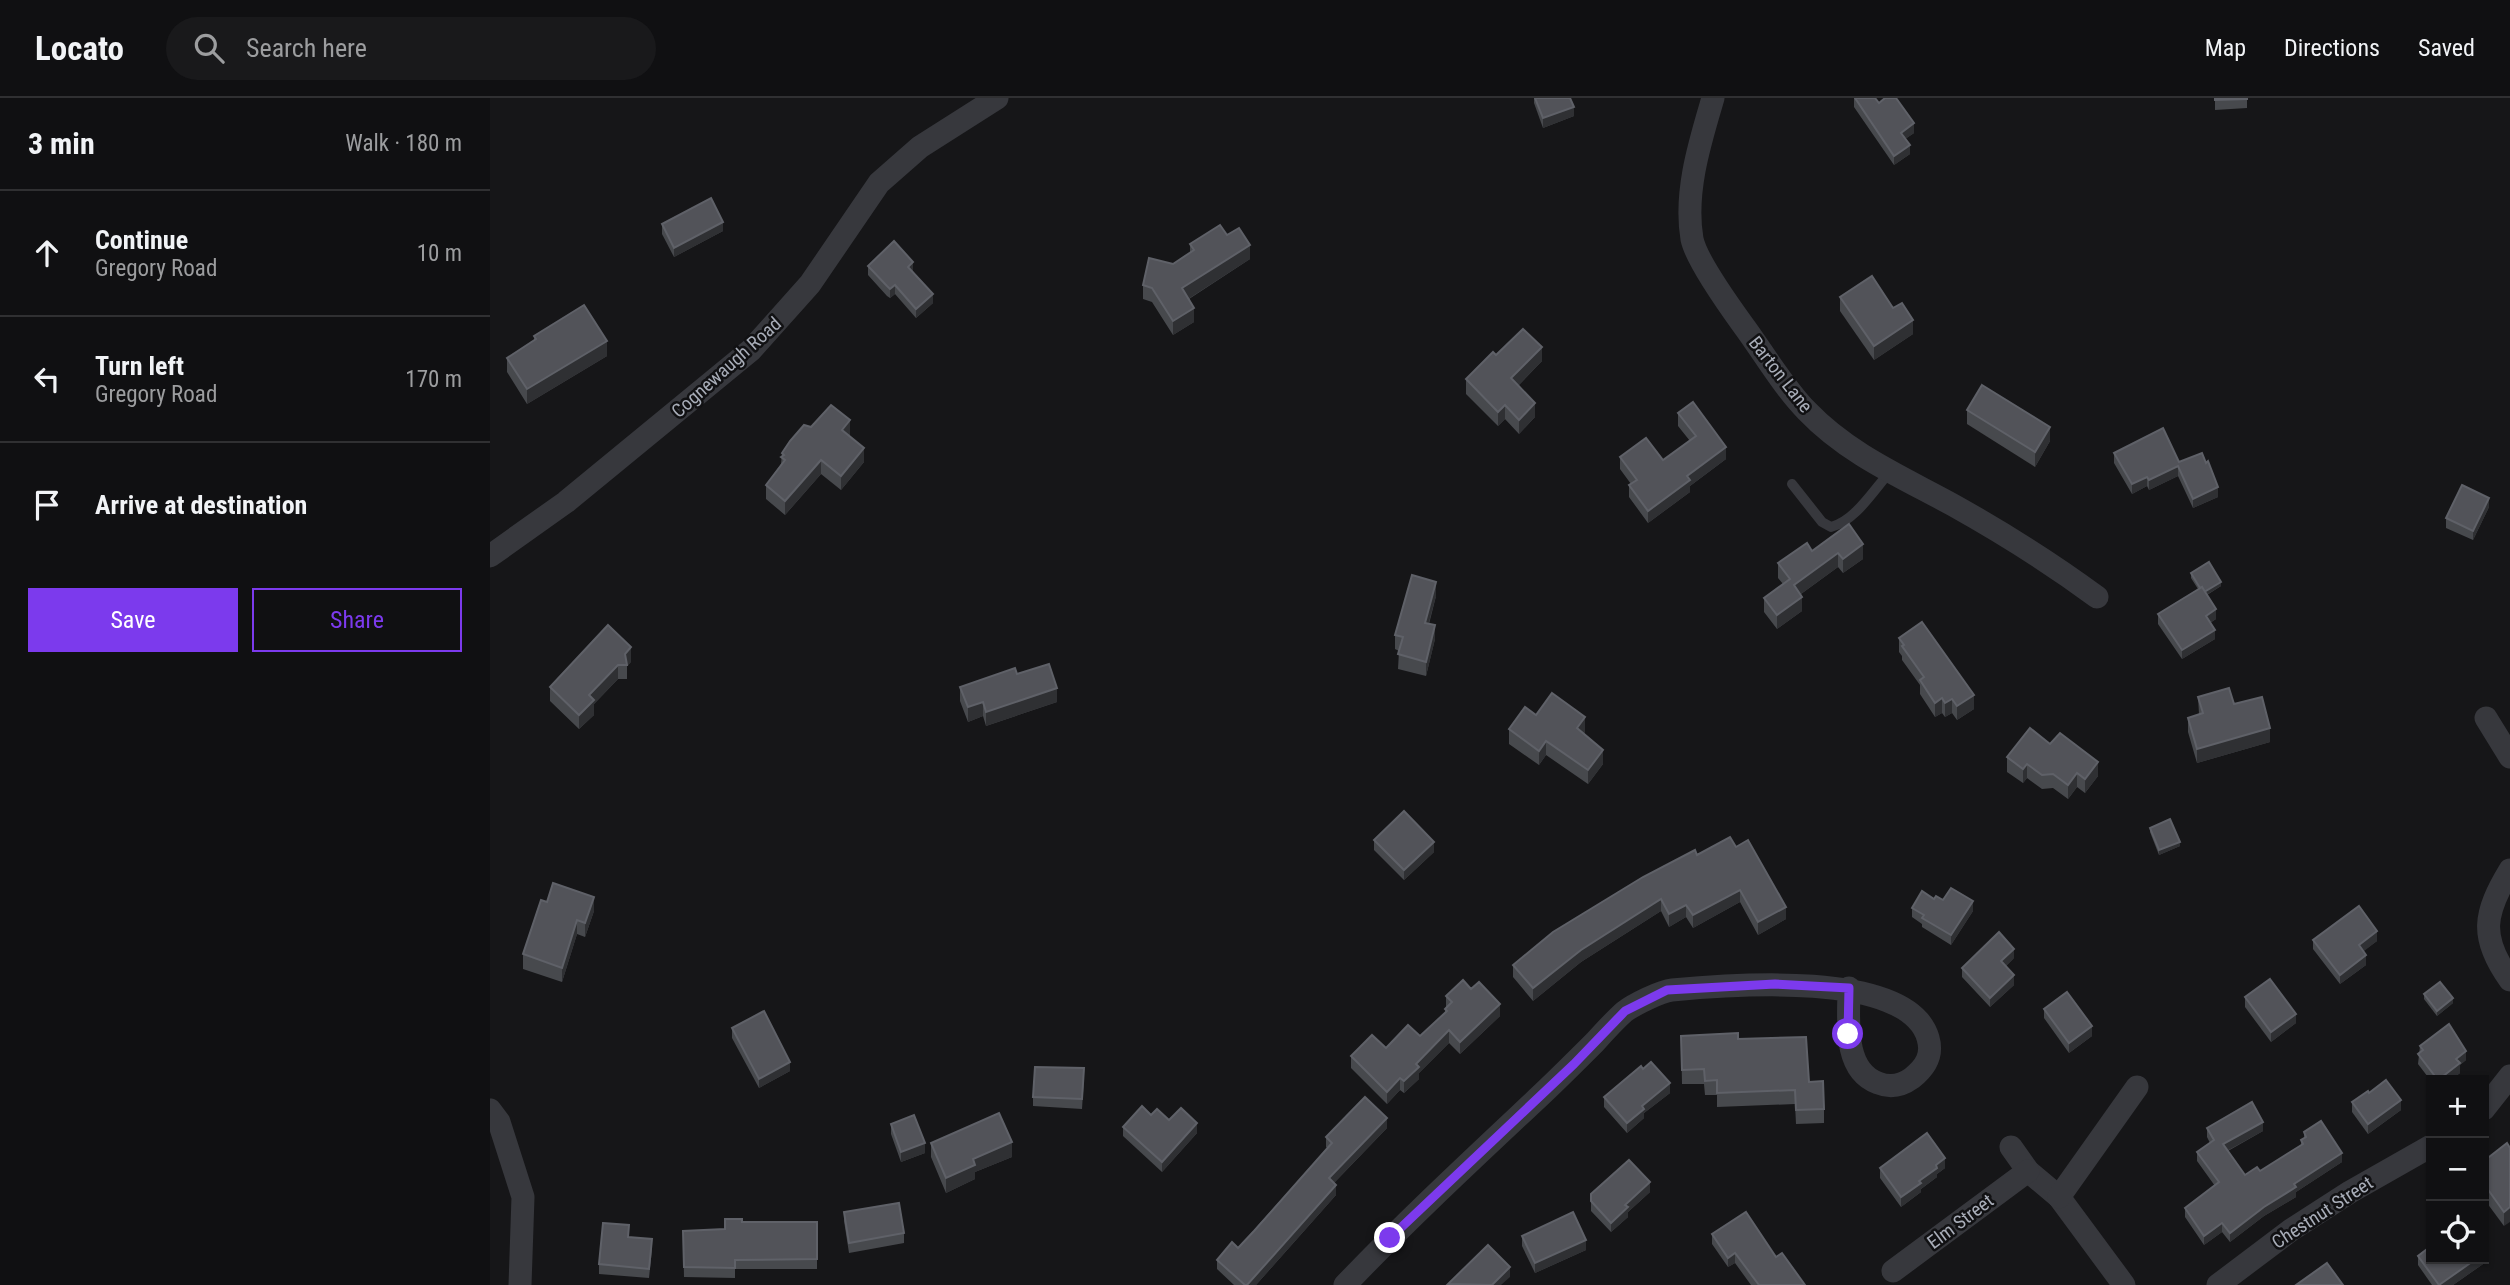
<!DOCTYPE html>
<meta charset="utf-8">
<style>
:root{--surface:#101012;--page:#19191b;--text:#f1f3f6;--muted:#9c9d9f;--line:#303032;--accent:#7c3aed}
body{margin:0;font-family:"Roboto Condensed",sans-serif;background:var(--page);color:var(--text)}
.controls{position:absolute;right:21px;bottom:21px;display:grid;overflow:hidden;border-radius:0px;box-shadow:0 2px 5px #0004}
.controls button{width:63px;height:63px;display:grid;place-items:center;padding:0;border:0;border-bottom:2px solid var(--line);background:var(--surface);color:var(--text);font:35px sans-serif}
.stop{position:absolute;width:21px;height:21px;margin:-16px;border:5px solid #7c3aed;border-radius:50%;background:#fff}
.stop.end{background:#7c3aed;border-color:#fff;box-shadow:0 2px 7px #0008}
.list{margin:0;padding:0;list-style:none}
h2{display:flex;justify-content:space-between;align-items:center;height:91px;margin:0;padding:0 28px;font-size:30px}
h2 small{font-size:23px;font-weight:400;color:var(--muted)}
.list li{display:grid;grid-template-columns:46px 1fr auto;gap:21px;align-items:center;box-sizing:border-box;height:126px;padding:0 28px;border-top:2px solid var(--line)}
.list b{display:block;font-size:26px;white-space:nowrap}
.list p{margin:0;font-size:23px;white-space:nowrap;color:var(--muted)}
.list em{font-size:23px;font-style:normal;color:var(--muted)}
.actions{display:flex;gap:14px;padding:21px 28px}
.actions a{flex:1;padding:16px 0;border:2px solid var(--accent);border-radius:0px;text-align:center;font-size:24px;color:var(--accent)}
.actions .main{background:var(--accent);color:#fff}
.icon{flex:none;width:38px;height:38px;fill:none;stroke:currentColor;stroke-width:2;stroke-linecap:round;stroke-linejoin:round}
.map{position:relative;flex:none;width:2020px;height:1187px;overflow:hidden}
header{display:flex;align-items:center;gap:42px;box-sizing:border-box;height:98px;padding:0 35px;background:var(--surface);border-bottom:2px solid var(--line)}
header strong{font-size:33px}
nav{display:flex;gap:38px;margin-inline-start:auto;font-size:24px}
.search{width:490px;height:63px;background:var(--page);display:flex;align-items:center;gap:18px;box-sizing:border-box;padding:0 24px;border-radius:38px;color:var(--muted);font-size:26px}
main{display:flex}
aside{flex:1;background:var(--surface)}
.map>svg:first-child{display:block}
</style>
<header>
<strong>Locato</strong>
<div class="search"><svg class="icon" aria-label="search" viewBox="0 0 24 24"><circle cx="10" cy="10" r="6"/><path d="M15 15l6 6"/></svg>Search here</div>
<nav><a>Map</a><a>Directions</a><a>Saved</a></nav>
</header>
<main>
<aside>
<h2>3 min<small>Walk · 180 m</small></h2>
<ul class="list">
<li><svg class="icon" aria-label="ahead" viewBox="0 0 24 24"><path d="M12 20V5M6 11l6-6 6 6"/></svg><div><b>Continue</b><p>Gregory Road</p></div><em>10 m</em></li>
<li><svg class="icon" aria-label="left" viewBox="0 0 24 24"><path d="M17 20v-9H6M10 6l-5 5 5 5"/></svg><div><b>Turn left</b><p>Gregory Road</p></div><em>170 m</em></li>
<li><svg class="icon" aria-label="arrive" viewBox="0 0 24 24"><path d="M6 21V4h12l-3 4 3 4H6"/></svg><div><b>Arrive at destination</b></div></li>
</ul>
<div class="actions"><a class="main">Save</a><a>Share</a></div>
</aside>
<div class="map">
<svg width="2020" height="1187" viewBox="0 0 2020 1187">
<rect width="100%" height="100%" fill="#161618"/>
<g fill="none" stroke-linecap="round" stroke-linejoin="round">
<path stroke="#37383d" stroke-width="10" d="M1302 386 1332 424 1341 429C1365 423 1383 393 1399 375"/>
<g stroke="#37383d" stroke-width="23">
<path d="M1223 0C1210 44 1194 94 1202 141 1206 161 1240 209 1253 227 1273 254 1294 290 1317 313 1358 356 1412 379 1463 407 1513 435 1561 465 1607 499"/>
<polyline points="0,458 76,404 261,252 320,186 389,85 430,49 507,0"/>
<polyline points="1996,620 2020,659"/>
<path d="M2020 772C1994 815 1989 839 2020 882"/>
<polyline points="1994,1011 2020,978"/>
<polyline points="0,1012 9,1024 33,1099 30,1187"/>
<polyline points="1521,1049 1538,1073 1569,1099 1634,1187"/>
<polyline points="1569,1099 1647,989"/>
<polyline points="1403,1173 1538,1073"/>
<path d="M855 1187C918 1121 985 1059 1052 996 1070 979 1087 962 1105 944 1114 934 1124 923 1134 914 1143 907 1171 893 1182 892 1237 887 1418 871 1438 940 1443 957 1436 969 1422 980 1411 988 1400 990 1388 985 1352 972 1359 920 1359 890"/>
<polyline points="1728,1187 1801,1132 1860,1094 1941,1048"/>
</g>
</g>
<g fill="#47494d">
<polygon points="1044,0 1080,0 1084,18 1053,30 1044,5"/>
<polygon points="1364,0 1389,5 1424,35 1415,41 1420,56 1404,67 1364,9"/>
<polygon points="1725,0 1757,0 1757,10 1725,12"/>
<polygon points="172,126 233,133 184,159 172,136"/>
<polygon points="737,137 760,161 699,201 704,224 683,237 662,204 653,201 653,187 700,155 700,146"/>
<polygon points="378,168 423,174 443,205 426,220 405,196 400,200 397,198 378,177"/>
<polygon points="1350,199 1403,210 1423,236 1384,262 1350,213"/>
<polygon points="44,238 117,258 37,306 17,274 17,260 44,243"/>
<polygon points="1006,257 1052,263 1028,288 1045,319 1029,336 1015,321 1008,328 976,296 976,281"/>
<polygon points="1477,312 1560,343 1545,369 1477,326"/>
<polygon points="1188,315 1236,361 1200,388 1200,394 1158,425 1139,399 1139,387 1141,386 1130,371 1130,359 1173,362 1200,343 1188,328"/>
<polygon points="321,329 360,336 359,338 374,364 351,392 331,376 295,417 276,401 276,387 291,366 292,355"/>
<polygon points="1624,355 1689,364 1728,399 1703,410 1688,378 1659,392 1657,388 1642,396 1624,365"/>
<polygon points="1999,409 1983,442 1956,430 1956,420"/>
<polygon points="1359,426 1373,461 1353,475 1348,469 1311,496 1312,513 1287,531 1274,514 1274,500 1293,486 1288,480 1288,465 1322,453"/>
<polygon points="1701,475 1731,488 1717,497 1726,521 1720,525 1725,541 1692,561 1668,526 1668,516 1708,491 1701,480"/>
<polygon points="946,498 939,526 945,541 936,578 908,571 909,553 905,551 905,537"/>
<polygon points="1409,540 1484,611 1467,622 1462,615 1455,619 1452,615 1445,619 1430,596 1430,587 1412,562 1412,558 1409,554"/>
<polygon points="141,564 137,568 137,581 128,581 104,606 104,617 89,631 60,603 60,589"/>
<polygon points="527,576 567,604 496,628 493,618 478,624 470,603 470,589"/>
<polygon points="1708,599 1780,644 1707,665 1698,634 1698,620 1709,616"/>
<polygon points="1046,617 1095,634 1094,635 1113,666 1098,686 1056,657 1049,667 1019,646 1019,631"/>
<polygon points="1560,646 1608,678 1595,695 1587,689 1578,701 1563,690 1552,691 1537,680 1533,685 1517,674 1517,659"/>
<polygon points="1660,730 1690,748 1669,757 1660,734"/>
<polygon points="884,742 944,754 914,782 884,752"/>
<polygon points="1246,749 1296,821 1268,837 1250,804 1203,830 1196,819 1179,829 1171,813 1091,864 1043,903 1023,879 1023,867 1207,757"/>
<polygon points="1444,801 1453,802 1483,813 1461,847 1432,829 1432,826 1422,819 1422,810"/>
<polygon points="57,804 104,813 95,839 87,836 72,884 33,871 33,856"/>
<polygon points="1823,842 1887,843 1873,853 1876,867 1850,886 1823,851"/>
<polygon points="1524,860 1516,868 1524,887 1500,909 1472,879 1472,870"/>
<polygon points="1934,896 1963,905 1947,918 1934,901"/>
<polygon points="956,898 1010,918 970,956 959,945 929,975 929,981 914,995 910,992 897,1006 861,970 861,958 896,950 930,938 955,915 955,911 956,910"/>
<polygon points="1755,899 1806,925 1781,944 1755,909"/>
<polygon points="1554,911 1602,938 1579,955 1554,920"/>
<polygon points="242,930 300,973 269,990 242,940"/>
<polygon points="1191,938 1248,941 1319,984 1334,1011 1334,1025 1306,1026 1305,1006 1227,1009 1227,997 1215,997 1214,986 1192,986"/>
<polygon points="1930,948 1976,962 1970,967 1970,975 1961,982 1941,983 1928,966"/>
<polygon points="1153,971 1180,995 1154,1015 1154,1020 1137,1035 1114,1009 1114,999"/>
<polygon points="594,980 592,1011 543,1008 543,999"/>
<polygon points="1862,1004 1911,1012 1878,1036 1862,1014"/>
<polygon points="661,1017 679,1022 707,1035 672,1074 633,1038 633,1029"/>
<polygon points="401,1026 435,1055 411,1064 401,1036"/>
<polygon points="897,1030 844,1085 846,1097 766,1187 744,1187 727,1171 727,1162 748,1150 837,1050 836,1049 836,1039"/>
<polygon points="1717,1030 1773,1033 1738,1053 1755,1077 1770,1073 1811,1047 1811,1042 1814,1040 1814,1034 1852,1064 1806,1094 1806,1099 1774,1118 1740,1144 1732,1134 1714,1147 1695,1119 1695,1110 1725,1088 1707,1063 1707,1054 1720,1045 1717,1039"/>
<polygon points="441,1045 522,1059 485,1074 485,1081 456,1095 441,1059"/>
<polygon points="2020,1050 2014,1128 1994,1101 1994,1063"/>
<polygon points="1390,1070 1455,1070 1447,1076 1447,1079 1431,1091 1431,1094 1411,1109 1390,1080"/>
<polygon points="1160,1094 1138,1114 1138,1119 1121,1134 1101,1113 1101,1096"/>
<polygon points="354,1114 414,1135 414,1145 359,1155 354,1123"/>
<polygon points="252,1124 327,1124 327,1171 245,1171 245,1180 194,1179 193,1133 235,1131"/>
<polygon points="1222,1136 1286,1159 1315,1187 1261,1187 1245,1165 1238,1169 1222,1146"/>
<polygon points="1032,1138 1096,1152 1045,1175 1032,1148"/>
<polygon points="139,1139 162,1151 159,1180 109,1176 109,1166"/>
<polygon points="1928,1158 1996,1164 1963,1187 1942,1187 1928,1167"/>
</g>
<g fill="#2f3033">
<polygon points="1084,9 1084,18 1053,30 1053,20"/>
<polygon points="1424,25 1424,35 1411,44 1411,35"/>
<polygon points="1420,47 1420,56 1404,67 1404,58"/>
<polygon points="233,124 233,133 184,159 184,150"/>
<polygon points="760,147 760,161 692,205 692,190"/>
<polygon points="423,164 423,174 418,179 418,169"/>
<polygon points="405,187 405,196 400,200 400,191"/>
<polygon points="443,196 443,205 426,220 426,211"/>
<polygon points="704,210 704,224 683,237 683,223"/>
<polygon points="1423,222 1423,236 1384,262 1384,248"/>
<polygon points="117,243 117,258 37,306 37,291"/>
<polygon points="1052,249 1052,263 1021,295 1021,280"/>
<polygon points="1045,305 1045,319 1029,336 1029,322"/>
<polygon points="1015,307 1015,321 1008,328 1008,314"/>
<polygon points="360,322 360,336 352,346 352,332"/>
<polygon points="1560,329 1560,343 1545,369 1545,354"/>
<polygon points="1236,349 1236,361 1200,388 1200,394 1158,425 1158,413 1197,378"/>
<polygon points="374,350 374,364 351,392 351,378"/>
<polygon points="331,362 331,376 295,417 295,403"/>
<polygon points="1688,368 1688,378 1659,392 1659,382"/>
<polygon points="1657,379 1657,388 1642,396 1642,386"/>
<polygon points="1728,389 1728,399 1703,410 1703,401"/>
<polygon points="1999,400 1999,409 1983,442 1983,433"/>
<polygon points="1373,446 1373,461 1353,475 1353,461"/>
<polygon points="1348,455 1348,469 1304,501 1304,487"/>
<polygon points="946,484 946,498 935,539 935,525"/>
<polygon points="1731,484 1731,488 1713,499 1713,494"/>
<polygon points="1312,499 1312,513 1287,531 1287,517"/>
<polygon points="1726,511 1726,521 1716,527 1716,518"/>
<polygon points="945,527 945,541 936,578 936,564"/>
<polygon points="1725,532 1725,541 1692,561 1692,552"/>
<polygon points="141,549 141,564 137,568 135,556"/>
<polygon points="128,567 128,581 104,606 104,617 89,631 89,617 99,597"/>
<polygon points="567,590 567,604 496,628 496,614"/>
<polygon points="1484,597 1484,611 1467,622 1467,608"/>
<polygon points="1452,600 1452,615 1445,619 1445,605"/>
<polygon points="1462,601 1462,615 1455,619 1455,605"/>
<polygon points="493,604 493,618 478,624 478,609"/>
<polygon points="1095,619 1095,634 1087,644 1087,630"/>
<polygon points="1780,630 1780,644 1707,665 1707,651"/>
<polygon points="1056,643 1056,657 1049,667 1049,653"/>
<polygon points="1113,652 1113,666 1098,686 1098,672"/>
<polygon points="1608,664 1608,678 1595,695 1595,681"/>
<polygon points="1537,666 1537,680 1533,685 1533,671"/>
<polygon points="1587,675 1587,689 1578,701 1578,687"/>
<polygon points="944,744 944,754 914,782 914,772"/>
<polygon points="1690,744 1690,748 1669,757 1669,752"/>
<polygon points="1250,792 1250,804 1203,830 1203,817"/>
<polygon points="104,799 104,813 95,839 95,825"/>
<polygon points="1171,801 1171,813 1091,864 1043,903 1043,890 1091,852"/>
<polygon points="1483,803 1483,813 1461,847 1461,837"/>
<polygon points="1196,807 1196,819 1179,829 1179,816"/>
<polygon points="1296,809 1296,821 1268,837 1268,824"/>
<polygon points="87,822 87,836 72,884 72,870"/>
<polygon points="1887,833 1887,843 1869,857 1869,847"/>
<polygon points="1524,851 1524,860 1511,872 1511,863"/>
<polygon points="1876,857 1876,867 1850,886 1850,877"/>
<polygon points="1524,877 1524,887 1500,909 1500,900"/>
<polygon points="1963,900 1963,905 1947,918 1947,913"/>
<polygon points="1010,906 1010,918 970,956 970,944"/>
<polygon points="1806,916 1806,925 1781,944 1781,934"/>
<polygon points="1602,928 1602,938 1579,955 1579,945"/>
<polygon points="959,932 959,945 929,975 929,981 914,995 914,983 926,966"/>
<polygon points="1976,953 1976,962 1970,967 1970,975 1961,982 1948,982 1966,961"/>
<polygon points="300,964 300,973 269,990 269,981"/>
<polygon points="910,980 910,992 897,1006 897,994"/>
<polygon points="1180,985 1180,995 1154,1015 1154,1020 1137,1035 1137,1025 1152,1008"/>
<polygon points="1911,1002 1911,1012 1878,1036 1878,1026"/>
<polygon points="897,1020 897,1030 839,1090 839,1080"/>
<polygon points="1773,1024 1773,1033 1733,1055 1733,1046"/>
<polygon points="707,1025 707,1035 672,1074 672,1064"/>
<polygon points="522,1044 522,1059 485,1074 485,1081 456,1095 456,1080 483,1061"/>
<polygon points="435,1045 435,1055 411,1064 411,1054"/>
<polygon points="1852,1055 1852,1064 1806,1094 1806,1099 1774,1118 1740,1144 1740,1135 1804,1086"/>
<polygon points="1455,1060 1455,1070 1447,1076 1447,1079 1431,1091 1431,1094 1411,1109 1411,1099 1446,1067"/>
<polygon points="1160,1084 1160,1094 1138,1114 1138,1119 1121,1134 1121,1125 1135,1107"/>
<polygon points="846,1087 846,1097 766,1187 757,1187"/>
<polygon points="2020,1109 2020,1124 2014,1128 2014,1114"/>
<polygon points="1732,1125 1732,1134 1714,1147 1714,1138"/>
<polygon points="1096,1142 1096,1152 1045,1175 1045,1165"/>
<polygon points="1996,1154 1996,1164 1963,1187 1949,1187 1986,1161 1994,1161 1994,1155"/>
<polygon points="1245,1155 1245,1165 1238,1169 1238,1160"/>
<polygon points="1020,1169 1020,1179 1011,1187 1002,1187"/>
</g>
<g fill="#525359" stroke="#5f6168" stroke-width="2">
<polygon points="1045,0 1080,0 1084,9 1053,20"/>
<polygon points="1365,0 1385,0 1389,5 1395,0 1406,0 1424,25 1411,35 1420,47 1404,58"/>
<polygon points="1725,0 1757,0 1757,1 1725,2"/>
<polygon points="221,100 233,124 184,150 172,126"/>
<polygon points="730,127 737,137 749,130 760,147 692,190 704,210 683,223 662,190 653,187 659,160 683,166 704,152 700,146"/>
<polygon points="404,143 423,164 418,169 443,196 426,211 405,187 400,191 397,188 378,168"/>
<polygon points="1382,178 1403,210 1412,205 1423,222 1384,248 1350,199"/>
<polygon points="94,207 117,243 37,291 17,260 46,241 44,238"/>
<polygon points="1033,231 1052,249 1021,280 1045,305 1029,322 1015,307 1008,314 976,281 1003,254 1006,257"/>
<polygon points="1492,287 1560,329 1545,354 1477,312"/>
<polygon points="1203,304 1236,349 1197,378 1200,382 1158,413 1139,387 1147,382 1130,359 1156,340 1173,362 1206,338 1188,315"/>
<polygon points="341,307 360,322 352,332 374,350 351,378 331,362 295,403 276,387 295,362 291,359 294,357 292,355 300,343 314,327 321,329"/>
<polygon points="1673,330 1689,364 1712,355 1716,365 1718,363 1728,389 1703,401 1688,368 1659,382 1657,379 1642,386 1624,355"/>
<polygon points="1972,387 1999,400 1983,433 1956,420"/>
<polygon points="1359,426 1373,446 1353,461 1348,455 1304,487 1312,499 1287,517 1274,500 1300,481 1288,465 1317,445 1322,453"/>
<polygon points="1719,464 1731,484 1714,494 1712,489 1710,490 1701,475"/>
<polygon points="922,477 946,484 935,525 945,527 936,564 908,556 913,539 905,537"/>
<polygon points="1712,489 1726,511 1716,518 1725,532 1692,552 1668,516"/>
<polygon points="1432,524 1484,597 1467,608 1462,601 1455,605 1452,600 1445,605 1430,582 1434,579 1412,548 1414,547 1409,540"/>
<polygon points="118,527 141,549 135,556 137,567 128,567 99,597 104,602 89,617 60,589"/>
<polygon points="559,566 567,590 496,614 493,604 478,609 470,589 525,570 527,576"/>
<polygon points="1739,590 1744,606 1772,599 1780,630 1707,651 1698,620 1713,615 1708,599"/>
<polygon points="1062,595 1095,619 1087,630 1113,652 1098,672 1056,643 1049,653 1019,631 1035,609 1046,617"/>
<polygon points="1540,630 1560,646 1570,635 1608,664 1595,681 1587,675 1578,687 1563,676 1552,677 1537,666 1533,671 1517,659"/>
<polygon points="914,713 944,744 914,772 884,742"/>
<polygon points="1680,721 1690,744 1669,752 1660,730"/>
<polygon points="1240,739 1246,749 1258,742 1296,809 1268,824 1250,792 1203,817 1196,807 1179,816 1171,801 1091,852 1043,890 1023,867 1063,834 1153,779 1205,752 1207,757"/>
<polygon points="63,785 104,799 95,825 87,822 72,870 33,856 51,802 57,804"/>
<polygon points="1461,790 1483,803 1461,837 1432,820 1434,817 1422,810 1432,793 1444,801 1446,798 1453,802"/>
<polygon points="1869,808 1887,833 1869,847 1876,857 1850,877 1823,842"/>
<polygon points="1509,834 1524,851 1511,863 1524,877 1500,900 1472,870"/>
<polygon points="1780,881 1806,916 1781,934 1755,899"/>
<polygon points="973,882 981,891 989,884 1010,906 970,944 959,932 926,966 929,969 914,983 910,980 897,994 861,958 882,937 896,950 918,927 930,938 957,913 955,911 962,904 956,898"/>
<polygon points="1950,884 1963,900 1947,913 1934,896"/>
<polygon points="1577,894 1602,928 1579,945 1554,911"/>
<polygon points="274,913 300,964 269,981 242,930"/>
<polygon points="1959,926 1976,953 1966,961 1970,965 1948,982 1928,956 1933,952 1930,948"/>
<polygon points="1248,935 1248,941 1316,939 1319,984 1333,983 1334,1011 1306,1012 1305,992 1227,995 1227,982 1215,983 1214,971 1192,972 1191,938"/>
<polygon points="1161,964 1180,985 1152,1008 1154,1011 1137,1025 1114,999 1151,968 1153,971"/>
<polygon points="545,969 594,970 592,1001 543,999"/>
<polygon points="1896,982 1911,1002 1878,1026 1862,1004 1878,993 1879,995"/>
<polygon points="875,999 897,1020 839,1080 846,1087 757,1187 755,1187 727,1162 742,1144 748,1150 764,1133 842,1045 836,1039"/>
<polygon points="1762,1004 1773,1024 1733,1046 1755,1077 1767,1069 1770,1073 1813,1046 1811,1042 1816,1039 1814,1034 1831,1023 1852,1055 1804,1086 1806,1089 1774,1109 1740,1135 1732,1125 1714,1138 1695,1110 1729,1084 1707,1054 1724,1042 1717,1030"/>
<polygon points="652,1008 661,1017 667,1011 679,1022 691,1010 707,1025 672,1064 633,1029"/>
<polygon points="509,1015 522,1044 483,1061 485,1067 456,1080 441,1045"/>
<polygon points="424,1017 435,1045 411,1054 401,1026"/>
<polygon points="1437,1035 1455,1060 1446,1067 1447,1070 1429,1083 1431,1085 1411,1099 1390,1070"/>
<polygon points="2017,1045 2020,1050 2020,1109 2014,1114 1994,1086 1994,1063"/>
<polygon points="1139,1062 1160,1084 1135,1107 1138,1109 1121,1125 1101,1103 1101,1096"/>
<polygon points="409,1105 414,1135 359,1145 354,1114"/>
<polygon points="1083,1114 1096,1142 1045,1165 1032,1138"/>
<polygon points="1256,1114 1286,1159 1292,1155 1315,1187 1269,1187 1245,1155 1238,1160 1222,1136"/>
<polygon points="235,1121 252,1121 252,1124 327,1124 327,1161 245,1162 245,1170 194,1169 193,1133 235,1131"/>
<polygon points="113,1125 139,1127 138,1139 162,1141 159,1171 109,1166"/>
<polygon points="998,1147 1020,1169 1002,1187 958,1186"/>
<polygon points="1941,1148 1941,1161 1986,1161 1949,1187 1928,1158"/>
<polygon points="1837,1165 1853,1187 1806,1187"/>
</g>
<g fill="none" stroke-linecap="round" stroke-linejoin="round">
<polyline stroke="#7c3aed" stroke-width="9" points="900,1140 1084,966 1135,913 1177,892 1285,886 1359,890 1358,936"/>
</g>
<g text-anchor="middle" stroke-width="5" stroke-linejoin="round" paint-order="stroke">
<g font-size="19" fill="#a8adb8" stroke="#111113">
<text transform="translate(236 269) rotate(-42)" y="7">Cognewaugh Road</text>
<text transform="translate(1291 276) rotate(52)" y="7">Barton Lane</text>
<text transform="translate(1832 1114) rotate(-33)" y="7">Chestnut Street</text>
<text transform="translate(1470 1123) rotate(-37)" y="7">Elm Street</text>
</g>
</g>
</svg>
<div class="controls">
<button>+</button>
<button>−</button>
<button><svg class="icon" aria-label="locate" viewBox="0 0 24 24"><circle cx="12" cy="12" r="6"/><path d="M12 2v4M12 18v4M2 12h4M18 12h4"/></svg></button>
</div>
<div class="stop" style="left:1358px;top:936px"></div>
<div class="stop end" style="left:900px;top:1140px"></div>
</div>
</main>
